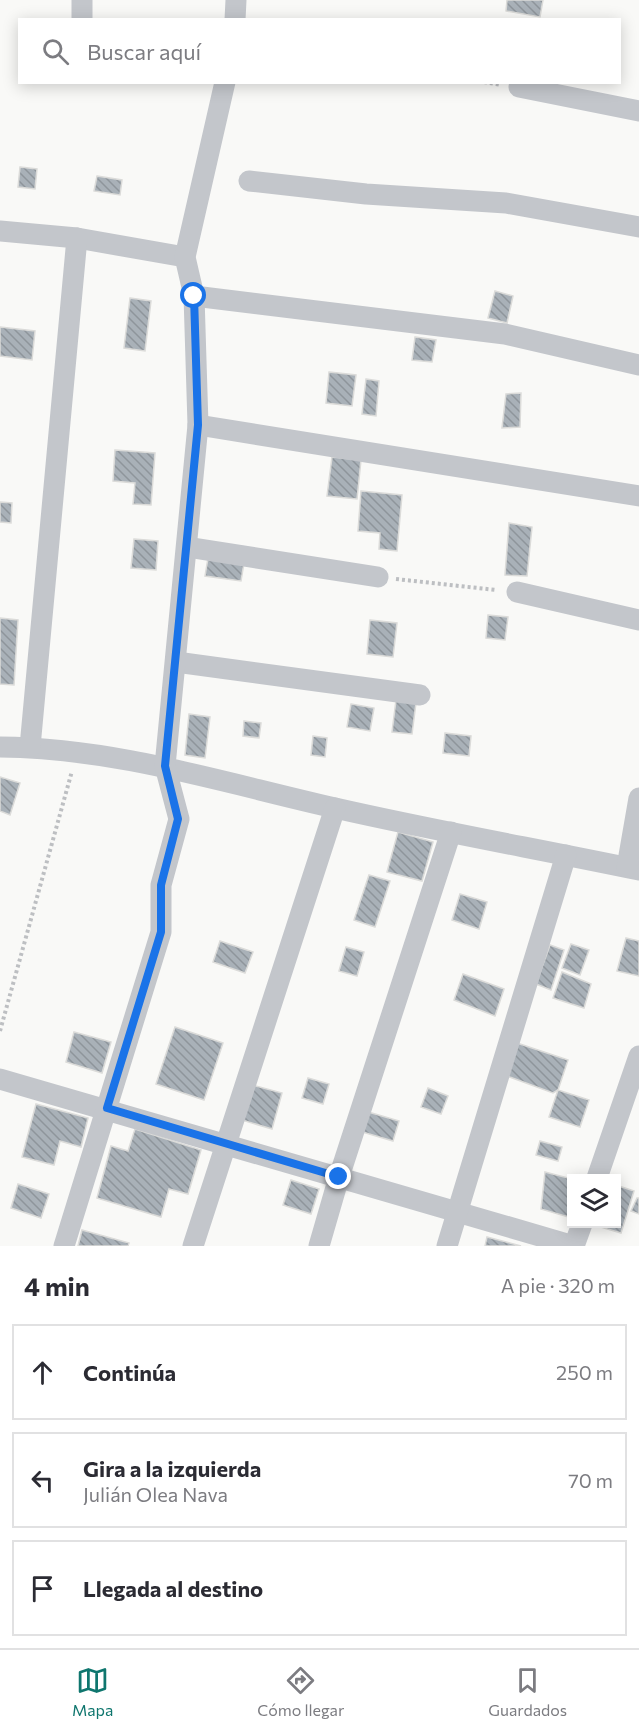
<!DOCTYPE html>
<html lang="es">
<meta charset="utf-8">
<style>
:root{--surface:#fff;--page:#f2f2f3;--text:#2b2b33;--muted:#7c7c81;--line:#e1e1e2;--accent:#0f766e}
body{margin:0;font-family:Commissioner,sans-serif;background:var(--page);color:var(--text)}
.controls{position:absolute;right:18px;bottom:18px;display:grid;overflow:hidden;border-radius:0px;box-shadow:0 3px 15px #0003}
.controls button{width:54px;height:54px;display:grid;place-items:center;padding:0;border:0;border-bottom:2px solid var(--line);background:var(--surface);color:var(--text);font:30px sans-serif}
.stop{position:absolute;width:18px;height:18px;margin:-14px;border:4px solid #1a73e8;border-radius:50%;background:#fff}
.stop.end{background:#1a73e8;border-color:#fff;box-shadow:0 2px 6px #0008}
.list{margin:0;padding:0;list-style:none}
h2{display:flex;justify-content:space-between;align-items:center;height:78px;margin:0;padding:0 24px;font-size:26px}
h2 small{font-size:20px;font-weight:400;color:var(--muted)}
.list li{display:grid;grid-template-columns:39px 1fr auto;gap:18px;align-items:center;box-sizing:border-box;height:96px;margin:0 12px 12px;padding:0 12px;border:2px solid var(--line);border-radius:0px}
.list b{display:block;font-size:22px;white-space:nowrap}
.list p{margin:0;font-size:20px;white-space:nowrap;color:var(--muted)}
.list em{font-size:20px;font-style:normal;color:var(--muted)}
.icon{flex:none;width:33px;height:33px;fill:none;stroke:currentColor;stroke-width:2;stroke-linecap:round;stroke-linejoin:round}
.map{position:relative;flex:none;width:639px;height:1246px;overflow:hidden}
.search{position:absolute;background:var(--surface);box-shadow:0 3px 15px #0003;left:18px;right:18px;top:18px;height:66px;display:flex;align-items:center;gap:15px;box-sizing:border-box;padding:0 21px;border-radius:0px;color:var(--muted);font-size:22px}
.sheet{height:402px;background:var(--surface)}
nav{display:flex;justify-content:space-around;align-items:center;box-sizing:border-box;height:84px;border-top:2px solid var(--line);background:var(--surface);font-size:16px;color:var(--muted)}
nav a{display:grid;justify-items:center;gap:3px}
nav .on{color:var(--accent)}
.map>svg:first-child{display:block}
</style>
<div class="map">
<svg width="639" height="1246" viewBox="0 0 639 1246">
<defs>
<pattern id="building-back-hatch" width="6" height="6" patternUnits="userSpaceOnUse" patternTransform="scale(1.5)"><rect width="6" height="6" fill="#a9b1b8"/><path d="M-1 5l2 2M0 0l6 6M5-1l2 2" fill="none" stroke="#8e959b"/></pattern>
</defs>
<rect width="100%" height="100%" fill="#f9f9f7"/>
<g fill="url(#building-back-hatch)" stroke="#dbdbd9" stroke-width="1.5">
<polygon points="507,0 543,0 540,17 506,11"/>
<polygon points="20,167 37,169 35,189 18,187"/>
<polygon points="97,176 122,180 120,195 94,191"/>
<polygon points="495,291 513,296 507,323 488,318"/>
<polygon points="130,298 151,301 145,351 124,348"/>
<polygon points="0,327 35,331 32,360 0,356"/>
<polygon points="415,337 436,340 432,362 412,360"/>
<polygon points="329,372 356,375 352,406 326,403"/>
<polygon points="366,379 379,381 376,416 362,414"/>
<polygon points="521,393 520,427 502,428 506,394"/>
<polygon points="115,450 155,453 151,505 133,504 135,483 113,481"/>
<polygon points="332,457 361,460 357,499 327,496"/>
<polygon points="361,491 402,495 397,551 379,549 380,533 358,531"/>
<polygon points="0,502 12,503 11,523 0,522"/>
<polygon points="509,523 532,527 527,576 505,575"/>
<polygon points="134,539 158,541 156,570 131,568"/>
<polygon points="208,558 244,563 241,581 205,576"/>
<polygon points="488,615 508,617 505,640 486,638"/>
<polygon points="0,618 18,620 14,685 0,684"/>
<polygon points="370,620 397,623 393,657 367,654"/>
<polygon points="396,700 416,703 412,734 392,732"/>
<polygon points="351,704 374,708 370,731 347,727"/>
<polygon points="189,714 210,717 205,758 185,755"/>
<polygon points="244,721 261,723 259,738 243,736"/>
<polygon points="445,733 471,736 469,756 443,753"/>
<polygon points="313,736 327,738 325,757 311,755"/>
<polygon points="0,777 20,783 10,815 0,811"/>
<polygon points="398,832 433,842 422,881 387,872"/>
<polygon points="369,875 390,881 375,927 354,920"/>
<polygon points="460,894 487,902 479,929 452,920"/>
<polygon points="626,938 639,941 639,976 617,971"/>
<polygon points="220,941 253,952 245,973 213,962"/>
<polygon points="571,944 589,950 580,975 562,968"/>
<polygon points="550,945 564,950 551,990 536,984"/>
<polygon points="346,947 364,952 357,976 339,971"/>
<polygon points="562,972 591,984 584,1008 553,998"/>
<polygon points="463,974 504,989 495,1016 454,1000"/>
<polygon points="175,1027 223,1043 204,1100 156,1084"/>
<polygon points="74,1032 111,1042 102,1073 66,1062"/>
<polygon points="514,1042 568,1060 558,1090 553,1093 507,1076"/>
<polygon points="308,1078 329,1084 323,1104 302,1098"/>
<polygon points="252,1085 282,1093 272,1129 242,1120"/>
<polygon points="428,1088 448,1096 441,1114 421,1107"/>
<polygon points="558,1090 589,1100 580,1127 549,1117"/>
<polygon points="36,1104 88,1118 81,1147 60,1141 54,1165 22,1157"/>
<polygon points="365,1111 399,1121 393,1141 359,1131"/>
<polygon points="135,1129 201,1150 188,1194 169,1189 161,1217 97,1198 111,1146 128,1151"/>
<polygon points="540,1141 562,1147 558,1161 536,1155"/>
<polygon points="545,1172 572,1179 572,1218 541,1209"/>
<polygon points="291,1180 319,1189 311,1214 283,1205"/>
<polygon points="18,1184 49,1194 41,1218 11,1208"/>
<polygon points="616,1185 634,1191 621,1233 594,1225 616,1224"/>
<polygon points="637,1198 639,1198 639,1214 631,1211"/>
<polygon points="82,1230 129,1243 128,1246 78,1246"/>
<polygon points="487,1237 521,1246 485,1246"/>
</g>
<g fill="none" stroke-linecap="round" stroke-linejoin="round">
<g stroke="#bdbfc2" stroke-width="4" stroke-dasharray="3 3" stroke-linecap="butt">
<polyline points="484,82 501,85"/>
<polyline points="396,579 496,590"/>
<polyline points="0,1031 72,771"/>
</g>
<g stroke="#c3c6cb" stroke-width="21">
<polyline points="82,0 82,20"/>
<polyline points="235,20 236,0"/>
<polyline points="519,87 639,111"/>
<polyline points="249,181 366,194 506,203 639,227"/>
<polyline points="0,231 77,238 185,257"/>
<polyline points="194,296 505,334 639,365"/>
<polyline points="198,425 639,496"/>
<polyline points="187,547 378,577"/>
<polyline points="517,592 639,620"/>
<polyline points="176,662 420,695"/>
<path d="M0 747C116 748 224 783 335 808 436 831 538 849 639 870"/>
<polyline points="30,747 77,238"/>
<polyline points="627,867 639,798"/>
<polyline points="0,1079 574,1246"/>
<polyline points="597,1178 639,1056"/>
<polyline points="64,1246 161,932 161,885 179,819 165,766 198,425 194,296 185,257 225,82"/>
<polyline points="193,1246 335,808"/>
<polyline points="319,1246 339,1177 451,832"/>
<polyline points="447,1246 566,855"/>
<polyline points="574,1246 582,1224"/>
</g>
</g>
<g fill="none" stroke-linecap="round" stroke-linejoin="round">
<polyline stroke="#1a73e8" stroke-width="8" points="194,296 198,425 165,766 178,819 161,885 161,932 107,1108 339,1177"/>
</g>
</svg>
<div class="controls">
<button><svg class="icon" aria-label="layers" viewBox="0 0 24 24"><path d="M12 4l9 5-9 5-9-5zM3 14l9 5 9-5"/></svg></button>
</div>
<div class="stop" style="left:194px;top:296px"></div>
<div class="stop end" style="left:339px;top:1177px"></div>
<div class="search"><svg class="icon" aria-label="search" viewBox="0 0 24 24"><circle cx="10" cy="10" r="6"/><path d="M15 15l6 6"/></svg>Buscar aquí</div>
</div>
<section class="sheet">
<h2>4 min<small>A pie · 320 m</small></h2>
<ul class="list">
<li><svg class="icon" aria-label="ahead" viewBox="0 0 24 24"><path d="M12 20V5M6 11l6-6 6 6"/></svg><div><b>Continúa</b></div><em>250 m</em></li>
<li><svg class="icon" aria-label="left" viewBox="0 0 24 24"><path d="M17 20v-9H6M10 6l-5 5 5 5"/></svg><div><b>Gira a la izquierda</b><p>Julián Olea Nava</p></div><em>70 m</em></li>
<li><svg class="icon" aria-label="arrive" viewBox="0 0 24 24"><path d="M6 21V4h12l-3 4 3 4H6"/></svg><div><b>Llegada al destino</b></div></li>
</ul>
</section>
<nav>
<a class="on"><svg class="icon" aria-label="map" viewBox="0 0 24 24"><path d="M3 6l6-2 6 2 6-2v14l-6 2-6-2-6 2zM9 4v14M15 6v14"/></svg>Mapa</a>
<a><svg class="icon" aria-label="directions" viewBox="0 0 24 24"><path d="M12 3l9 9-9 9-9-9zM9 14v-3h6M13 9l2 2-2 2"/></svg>Cómo llegar</a>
<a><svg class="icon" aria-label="saved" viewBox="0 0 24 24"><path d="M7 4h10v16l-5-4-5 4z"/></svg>Guardados</a>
</nav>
